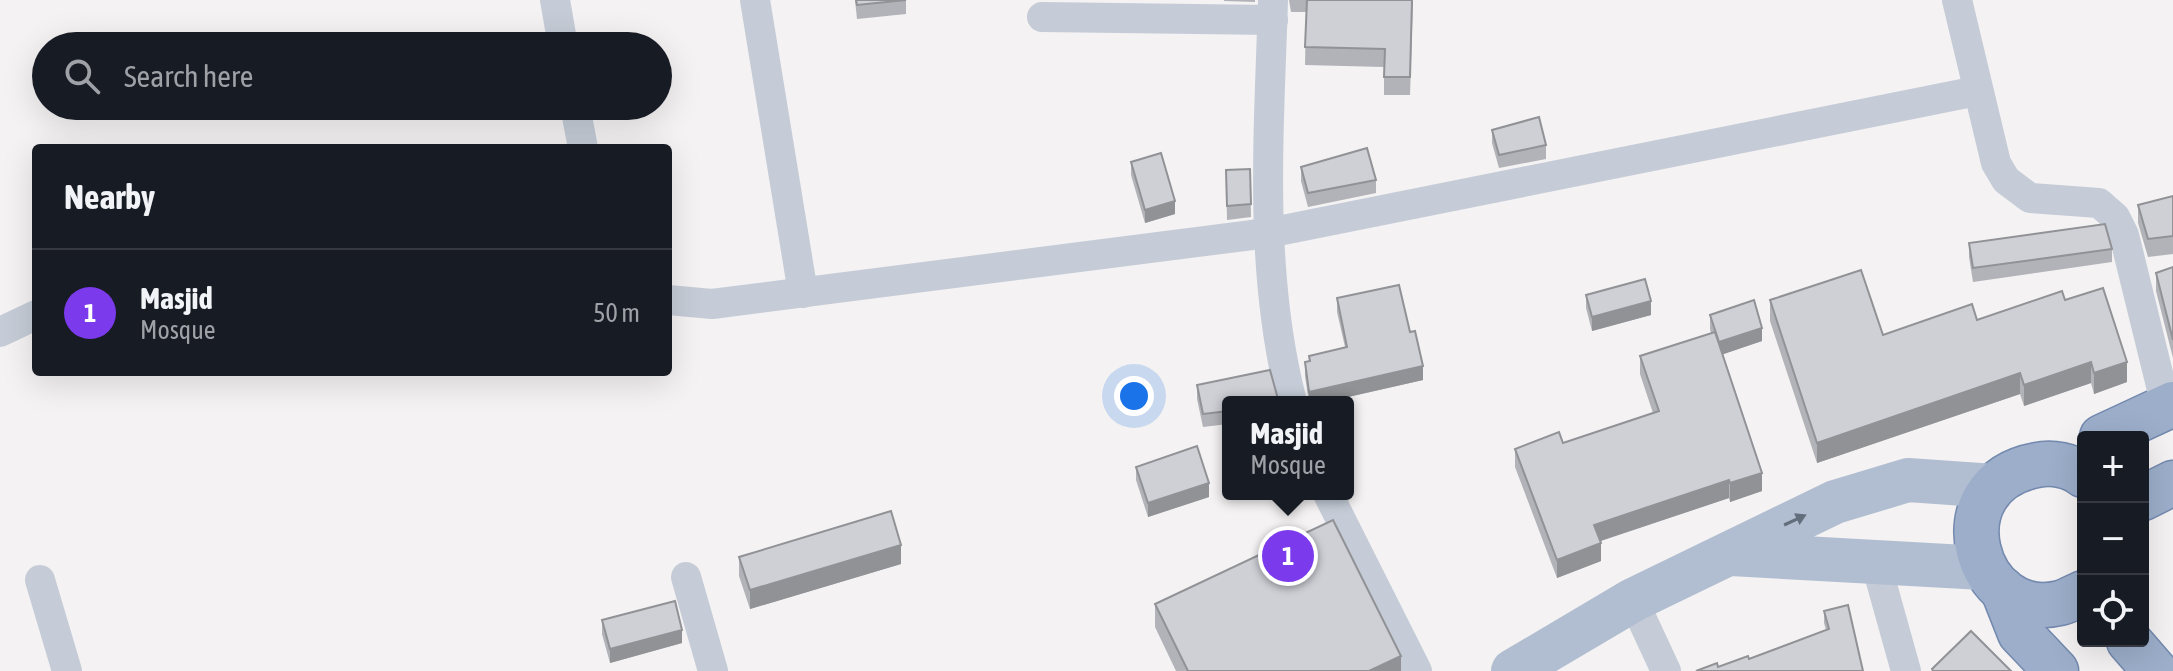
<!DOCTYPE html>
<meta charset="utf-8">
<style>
:root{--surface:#171b24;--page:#20242c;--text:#f1f3f6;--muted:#9ea1a6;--line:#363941;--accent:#7c3aed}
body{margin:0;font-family:"Asap Condensed",sans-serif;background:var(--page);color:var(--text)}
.controls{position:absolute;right:24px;bottom:24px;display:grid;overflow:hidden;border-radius:8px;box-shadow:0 8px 32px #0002}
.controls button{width:72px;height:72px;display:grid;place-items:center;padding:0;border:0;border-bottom:2px solid var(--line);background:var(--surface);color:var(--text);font:40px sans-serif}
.you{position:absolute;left:1134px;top:396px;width:28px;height:28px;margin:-20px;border:6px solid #fff;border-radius:50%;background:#1a73e8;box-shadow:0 0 0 12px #1a73e833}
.badge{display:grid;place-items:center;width:52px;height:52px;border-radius:50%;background:var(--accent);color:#fff;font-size:26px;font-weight:700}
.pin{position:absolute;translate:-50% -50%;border:4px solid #fff;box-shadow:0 2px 8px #0006}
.popup{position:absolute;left:1222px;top:396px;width:132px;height:104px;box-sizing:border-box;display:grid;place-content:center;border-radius:8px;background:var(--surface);filter:drop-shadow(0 2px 6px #0005);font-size:26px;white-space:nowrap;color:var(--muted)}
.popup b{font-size:30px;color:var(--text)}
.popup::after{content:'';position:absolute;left:50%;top:100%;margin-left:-16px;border:16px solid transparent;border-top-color:var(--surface)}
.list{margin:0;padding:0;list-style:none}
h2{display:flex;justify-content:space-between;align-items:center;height:104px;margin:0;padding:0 32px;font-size:34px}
h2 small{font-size:26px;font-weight:400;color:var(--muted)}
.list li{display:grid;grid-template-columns:52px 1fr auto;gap:24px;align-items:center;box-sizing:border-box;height:128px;padding:0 32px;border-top:2px solid var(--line)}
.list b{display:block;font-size:30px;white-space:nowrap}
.list p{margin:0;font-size:26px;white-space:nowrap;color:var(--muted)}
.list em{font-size:26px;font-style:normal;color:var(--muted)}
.icon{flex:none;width:44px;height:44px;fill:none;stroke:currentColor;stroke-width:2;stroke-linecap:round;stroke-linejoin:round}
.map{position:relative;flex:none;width:2173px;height:671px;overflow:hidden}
.search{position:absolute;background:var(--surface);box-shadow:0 8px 32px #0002;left:32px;top:32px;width:640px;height:88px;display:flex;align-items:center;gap:20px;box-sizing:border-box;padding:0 28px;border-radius:44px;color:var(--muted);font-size:30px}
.panel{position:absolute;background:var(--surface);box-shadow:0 8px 32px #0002;left:32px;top:144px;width:640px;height:232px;border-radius:8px}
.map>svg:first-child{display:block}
</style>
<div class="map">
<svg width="2173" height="671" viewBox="0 0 2173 671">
<rect width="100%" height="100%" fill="#f4f2f2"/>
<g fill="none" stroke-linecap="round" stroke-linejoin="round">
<defs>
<g id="trunk">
<polyline points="2102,437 2173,404"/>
<path d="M2083 475C2071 465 2052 462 2037 465 1935 484 1975 624 2060 603 2068 601 2076 596 2083 593"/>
<polyline points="2143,498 2173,483"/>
<polyline points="2003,590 2020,633 2056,671"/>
<polyline points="2129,641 2155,671"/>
</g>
</defs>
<use href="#trunk" stroke="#7389ae" stroke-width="47"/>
<g stroke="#c5ccd7" stroke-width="30">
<polyline points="555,0 563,46"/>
<polyline points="755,0 803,293"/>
<path d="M1273 0C1269 134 1258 271 1292 402"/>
<polyline points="1957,0 1996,163 2006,180 2030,198 2099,203 2115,217 2124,235 2166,406"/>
<polyline points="1042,17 1273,20"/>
<polyline points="575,106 583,148"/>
<polyline points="668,300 712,304 1268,233 1977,91"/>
<polyline points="0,332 36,315"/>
<polyline points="1328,494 1417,671"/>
<polyline points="1875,560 1906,671"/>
<polyline points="686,577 713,671"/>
<polyline points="40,580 67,671"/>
<polyline points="1633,600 1666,671"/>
</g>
<g stroke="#b1bed1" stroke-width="44">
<polyline points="1731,554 1983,568"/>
<polyline points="1513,671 1633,600 1835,502 1908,480 1994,486"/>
</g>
<use href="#trunk" stroke="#9caeca" stroke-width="44"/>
</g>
<g fill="#b1b3b8">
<polygon points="855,0 906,0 906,14 857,19"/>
<polygon points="1224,0 1255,0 1255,2 1224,1"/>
<polygon points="1289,0 1413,0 1410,95 1384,95 1384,67 1305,65 1306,12 1291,12"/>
<polygon points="1492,130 1546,145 1546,159 1499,168 1492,143"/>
<polygon points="1131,162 1175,214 1145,223 1131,175"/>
<polygon points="1301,167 1376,180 1376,193 1308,207 1301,181"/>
<polygon points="1250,169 1251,217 1227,220 1226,170"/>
<polygon points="2173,196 2173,254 2148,257 2138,223 2138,205"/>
<polygon points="1969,243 2112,249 2112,262 1973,282 1969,257"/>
<polygon points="2173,267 2173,358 2156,291 2156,273"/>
<polygon points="1586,295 1651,315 1592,331 1586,308"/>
<polygon points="1337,298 1410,332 1423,380 1326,402 1309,402 1305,376 1305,362 1309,361 1309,356 1345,347 1337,312"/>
<polygon points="1770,300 1883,335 1977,320 2065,300 2127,382 2094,394 2091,383 2024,406 2020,394 1817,463 1770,321"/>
<polygon points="1710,315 1762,341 1723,354 1762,491 1730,502 1729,498 1601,541 1601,561 1557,578 1515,467 1515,449 1563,443 1653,413 1640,374 1640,356 1711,333 1710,329"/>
<polygon points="1197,385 1278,402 1228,402 1228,424 1203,427 1197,399"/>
<polygon points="1136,467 1209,497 1148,517 1136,480"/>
<polygon points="739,557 901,564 750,609 739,576"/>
<polygon points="1155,604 1401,671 1176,671 1155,627"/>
<polygon points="1824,611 1863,671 1718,667 1749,659 1826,630 1824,623"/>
<polygon points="602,620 682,643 610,663 602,634"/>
</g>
<g fill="#909296">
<polygon points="1175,201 1175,214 1145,223 1145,210"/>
<polygon points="1651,301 1651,315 1592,331 1592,317"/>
<polygon points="1762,328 1762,341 1718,356 1718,342"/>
<polygon points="2091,362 2091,383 2024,406 2024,385"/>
<polygon points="2127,362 2127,382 2094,394 2094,373"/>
<polygon points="1423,366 1423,380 1326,402 1309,402 1309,392"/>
<polygon points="2020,373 2020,394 1817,463 1817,443"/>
<polygon points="1762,473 1762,491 1730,502 1730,483"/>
<polygon points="1729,480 1729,498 1594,543 1594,525"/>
<polygon points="1209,483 1209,497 1148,517 1148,503"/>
<polygon points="1601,543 1601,561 1557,578 1557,560"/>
<polygon points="901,545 901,564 750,609 750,590"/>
<polygon points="682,630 682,643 610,663 610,649"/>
<polygon points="1401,656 1401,671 1369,671"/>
</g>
<g fill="#ced0d6" stroke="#909296" stroke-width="2">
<polygon points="856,0 906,0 857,5"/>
<polygon points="1307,0 1412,0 1410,77 1384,77 1385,49 1305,47"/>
<polygon points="1539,117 1546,145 1499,155 1492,130"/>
<polygon points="1367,148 1376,180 1308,193 1301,167"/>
<polygon points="1161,153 1175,201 1145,210 1131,162"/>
<polygon points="1250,169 1251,204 1227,206 1226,170"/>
<polygon points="2173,196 2173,236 2148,239 2138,205"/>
<polygon points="2105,224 2112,249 1973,268 1969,243"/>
<polygon points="2173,267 2173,340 2156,273"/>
<polygon points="1861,270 1883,335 1972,304 1977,320 2062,291 2065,300 2103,288 2127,362 2094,373 2091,362 2024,385 2020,373 1817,443 1770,300"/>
<polygon points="1645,279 1651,301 1592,317 1586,295"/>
<polygon points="1399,285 1410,332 1415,331 1423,366 1309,392 1305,362 1310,361 1309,356 1347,347 1337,298"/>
<polygon points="1754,300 1762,328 1719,342 1710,315"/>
<polygon points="1715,332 1762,473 1730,483 1729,480 1594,525 1601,543 1557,560 1515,449 1559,432 1563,443 1659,411 1640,356"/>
<polygon points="1270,370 1278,399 1277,402 1228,402 1228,411 1203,414 1197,385"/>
<polygon points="1197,446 1209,483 1148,503 1136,467"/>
<polygon points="891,511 901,545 750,590 739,557"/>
<polygon points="1333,520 1401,656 1369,671 1188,671 1155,604"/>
<polygon points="675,601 682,630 610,649 602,620"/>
<polygon points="1848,605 1863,671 1696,671 1717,663 1718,667 1748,656 1749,659 1829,629 1824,611"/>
<polygon points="1971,631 2011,671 1933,671 1932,669"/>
</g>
<defs><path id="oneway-solid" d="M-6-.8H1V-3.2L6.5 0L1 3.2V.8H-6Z" transform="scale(2)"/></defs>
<use fill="#626e7c" href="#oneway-solid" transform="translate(1795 520) rotate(-25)"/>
</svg>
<div class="controls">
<button>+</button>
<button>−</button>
<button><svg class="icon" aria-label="locate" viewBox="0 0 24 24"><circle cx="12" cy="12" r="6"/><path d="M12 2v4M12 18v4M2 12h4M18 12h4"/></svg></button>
</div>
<div class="you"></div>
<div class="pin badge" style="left:1288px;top:556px">1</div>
<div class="popup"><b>Masjid</b>Mosque</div>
<div class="search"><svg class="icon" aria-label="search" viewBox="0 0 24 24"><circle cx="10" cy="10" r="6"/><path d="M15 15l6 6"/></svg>Search here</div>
<section class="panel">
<h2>Nearby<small></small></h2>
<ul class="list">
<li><span class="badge">1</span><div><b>Masjid</b><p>Mosque</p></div><em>50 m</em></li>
</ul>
</section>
</div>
